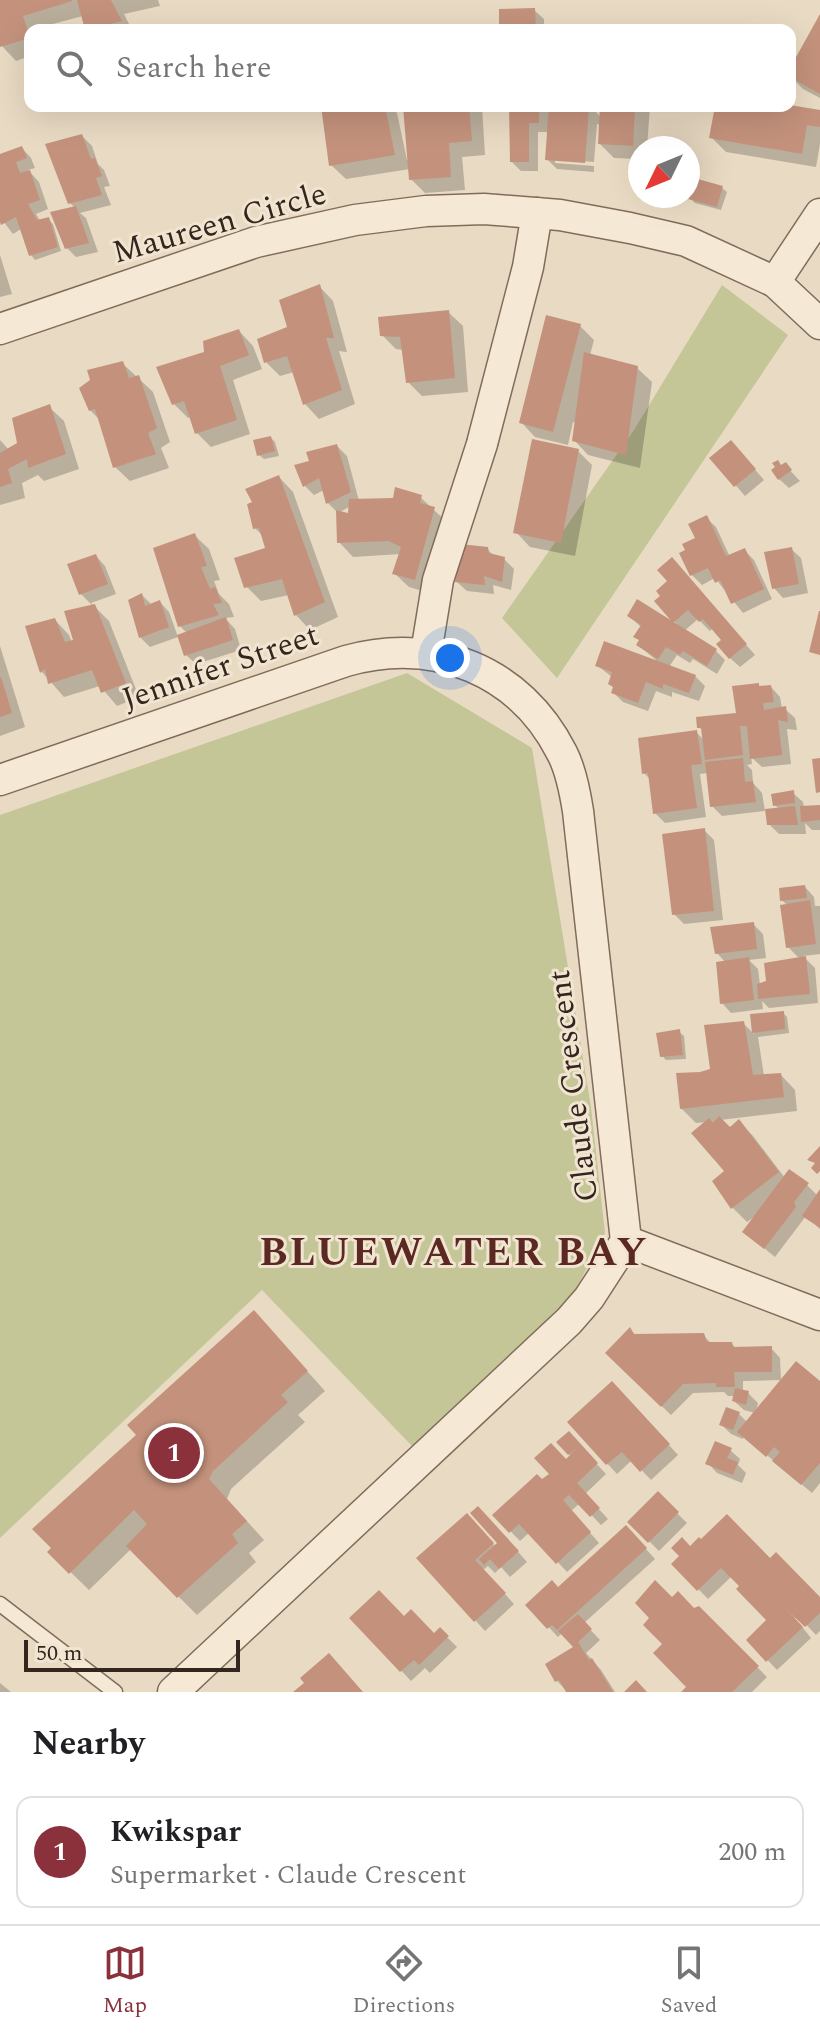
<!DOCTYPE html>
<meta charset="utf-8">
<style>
:root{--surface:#fff;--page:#f2f2f2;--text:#202124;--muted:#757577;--line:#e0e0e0;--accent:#8a313b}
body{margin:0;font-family:Spectral,serif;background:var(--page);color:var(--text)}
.compass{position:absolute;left:628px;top:136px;width:72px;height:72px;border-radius:50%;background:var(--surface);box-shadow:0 8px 32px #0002;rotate:227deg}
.scale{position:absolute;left:24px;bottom:20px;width:216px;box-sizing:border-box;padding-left:8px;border:4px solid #33261e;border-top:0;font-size:22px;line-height:28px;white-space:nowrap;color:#33261e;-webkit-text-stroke:6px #f1e5d1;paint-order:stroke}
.you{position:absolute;left:450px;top:658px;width:28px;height:28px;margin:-20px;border:6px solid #fff;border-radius:50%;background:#1a73e8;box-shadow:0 0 0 12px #1a73e833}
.badge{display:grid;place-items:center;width:52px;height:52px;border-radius:50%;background:var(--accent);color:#fff;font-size:26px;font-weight:700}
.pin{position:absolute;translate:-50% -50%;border:4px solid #fff;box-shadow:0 2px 8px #0006}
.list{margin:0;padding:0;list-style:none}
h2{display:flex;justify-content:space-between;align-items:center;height:104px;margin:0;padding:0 32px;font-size:34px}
h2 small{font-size:26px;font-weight:400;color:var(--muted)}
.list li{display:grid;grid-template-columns:52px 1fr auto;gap:24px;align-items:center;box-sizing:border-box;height:112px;margin:0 16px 16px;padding:0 16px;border:2px solid var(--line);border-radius:16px}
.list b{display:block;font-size:30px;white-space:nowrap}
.list p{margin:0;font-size:26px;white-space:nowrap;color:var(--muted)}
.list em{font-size:26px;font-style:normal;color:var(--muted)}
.icon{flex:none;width:44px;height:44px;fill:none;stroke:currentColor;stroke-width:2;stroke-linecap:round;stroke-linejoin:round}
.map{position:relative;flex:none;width:820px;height:1692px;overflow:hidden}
.search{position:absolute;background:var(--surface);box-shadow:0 8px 32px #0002;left:24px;right:24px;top:24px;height:88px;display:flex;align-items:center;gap:20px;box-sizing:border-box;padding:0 28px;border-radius:16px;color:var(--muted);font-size:30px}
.sheet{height:232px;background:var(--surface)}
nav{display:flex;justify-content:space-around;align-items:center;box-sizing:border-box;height:112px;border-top:2px solid var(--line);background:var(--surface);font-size:22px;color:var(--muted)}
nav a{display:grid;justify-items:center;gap:4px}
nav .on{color:var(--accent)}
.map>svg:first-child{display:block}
</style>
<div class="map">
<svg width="820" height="1692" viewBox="0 0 820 1692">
<rect width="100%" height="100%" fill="#e9dac3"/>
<g fill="#c5c698">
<polygon points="722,285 788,335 557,678 502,618 634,430"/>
<polygon points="407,673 532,748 591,1107 605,1233 572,1297 412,1446 262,1290 0,1538 0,815"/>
</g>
<g fill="#0003" fill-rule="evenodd">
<polygon points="0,0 158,0 160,6 124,14 132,30 88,30 83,16 30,30 30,56 16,61 2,46 0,40"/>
<polygon points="534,10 544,19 544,30 501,30"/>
<polygon points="820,19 820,98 803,89 790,76"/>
<polygon points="323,106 390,106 397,113 407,160 409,160 405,106 482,106 485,155 462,157 465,190 425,193 411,179 410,169 346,179 331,165"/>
<polygon points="511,106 590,106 601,117 602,106 691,106 691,109 650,106 647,148 640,148 640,159 614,158 600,144 601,125 597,124 594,162 555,159 555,163 594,166 594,172 557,169 547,159 549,132 538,132 538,171 521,171 512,162"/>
<polygon points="737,111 820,112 820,144 816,167 726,152 711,137"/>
<polygon points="82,136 92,146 98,164 104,170 110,186 104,187 111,205 80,213 86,218 98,252 76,257 67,248 76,209 70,203"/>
<polygon points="22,148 31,158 35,168 28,170 39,182 48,209 36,214 41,222 48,219 53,224 61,251 35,260 31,255 21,229 13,234 0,217 0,156"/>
<polygon points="722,188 727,192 721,210 695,203 690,198"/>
<polygon points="0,255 12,294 0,297"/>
<polygon points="319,286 333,301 347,352 339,351 355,404 319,419 305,404 294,372 280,376 266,362"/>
<polygon points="448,312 463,326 468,392 422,396 408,382 403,350 396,349 382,335"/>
<polygon points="580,326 594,340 590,355 637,368 652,382 640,468 588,455 574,440 576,423 573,422 568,445 535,437 521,422"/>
<polygon points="239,331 253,346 262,369 233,380 250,434 211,447 197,433 191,417 188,418 174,404 207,354"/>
<polygon points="122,363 153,392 170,442 161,448 169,468 130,481 115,467 101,421 90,410"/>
<polygon points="49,407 64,421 79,469 44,481 38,475 22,483 25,498 0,505 0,440 9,450 19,444"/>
<polygon points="271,438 275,442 279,456 264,459 259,455"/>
<path d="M337 446 347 456 359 501 420 497 449 524 429 593 409 587 394 573 401 554 353 557 339 542 338 513 328 503 324 490 314 495 305 486 312 462ZM351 506 350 515 338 513Z"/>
<polygon points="578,451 592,465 575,556 530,547 516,532"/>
<polygon points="740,452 764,480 745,496 712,458"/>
<polygon points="785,465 800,481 789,488 779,479"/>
<polygon points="279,477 293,492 338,617 310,630 296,615 289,595 261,601 246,586 268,550 264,537 255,528"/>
<polygon points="706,518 716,527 730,557 744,550 754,560 772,599 743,613 715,578 702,585 692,575 688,551 697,539"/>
<polygon points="194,535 209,549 220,580 214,581 219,594 229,604 234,617 225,618 235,629 241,650 196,664 186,655 187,633 180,626"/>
<polygon points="487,549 494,556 504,559 514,569 511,590 493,585 494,594 467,591 457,582"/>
<polygon points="791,549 801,558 808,593 783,598 774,588"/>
<polygon points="96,556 105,566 116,594 91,603 109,621 139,697 117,706 100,686 64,697 42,672 55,620 69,635 74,647 93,606 81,594"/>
<polygon points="681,570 755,655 740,667 730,658 724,640 713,628 710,631 698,619 683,632 716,651 725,660 717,674 693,659 690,663 677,655 669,667 695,676 705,686 699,701 672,692 672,697 656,691 648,711 623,702 613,692 614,688 610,684 612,677 598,666 655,661 656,660 638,645 641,642 635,636 641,627 629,616 681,629 657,601"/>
<polygon points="142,595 152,605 160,602 169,612 178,637 150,647 140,637"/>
<polygon points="0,646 25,727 0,736"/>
<polygon points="758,685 761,688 771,687 780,697 782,709 785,709 795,718 797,730 787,729 791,764 762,767 751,757 752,764 747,765 752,770 753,783 762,793 765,811 722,816 712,806 709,773 700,774 706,817 665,823 655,813 651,780 644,773 696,732 705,741 704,732 699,727 738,715"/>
<polygon points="793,793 803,802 804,808 820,807 820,830 812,830 805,823 806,834 779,834 769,824 780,810 775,805"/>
<polygon points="705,831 714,840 723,920 684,924 674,914"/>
<polygon points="805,887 814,897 815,906 820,906 820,954 803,956 815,968 818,1003 769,1008 762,1001 763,1009 731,1013 722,1003 726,963 717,953 753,924 763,934 766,958 749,960 758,969 760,985 800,959 788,947 788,906 782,900"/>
<polygon points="783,1013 787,1017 789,1033 758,1037 764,1076 781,1075 795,1090 797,1111 720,1120 730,1130 739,1121 753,1136 785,1178 807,1185 818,1196 820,1193 820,1229 806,1216 775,1257 744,1232 755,1216 747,1222 733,1208 727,1171 708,1122 696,1123 681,1108 712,1071 743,1023 754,1034 752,1016"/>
<polygon points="679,1032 684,1036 686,1059 666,1060 662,1056"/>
<polygon points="254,1312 325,1391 298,1415 305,1422 231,1489 227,1499 264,1540 249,1553 256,1562 197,1615 131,1549 89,1590 50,1552 139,1435"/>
<polygon points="630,1330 637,1336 703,1335 712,1344 732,1344 737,1349 771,1348 780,1358 781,1380 743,1381 743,1392 748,1393 758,1403 756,1412 820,1383 820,1483 812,1493 744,1436 743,1439 731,1434 721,1424 739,1414 747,1422 755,1413 744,1410 734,1401 735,1396 728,1396 724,1392 693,1393 671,1415 607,1353"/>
<polygon points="622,1393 678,1455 651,1480 632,1460 617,1474 569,1422"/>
<polygon points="559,1442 578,1444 606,1474 585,1494 608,1519 601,1525 580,1503 571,1511 599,1543 567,1572 530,1532 520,1541 495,1515 542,1482 571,1457"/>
<polygon points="730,1450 740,1459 738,1465 746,1473 742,1483 717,1473 708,1463"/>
<polygon points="658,1494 687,1523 659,1551 630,1522"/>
<polygon points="488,1518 527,1562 510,1577 501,1567 495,1573 488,1566 483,1570 514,1604 485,1631 419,1558 476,1525 496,1547 500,1543"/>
<polygon points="635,1537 655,1559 584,1623 600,1640 586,1653 601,1670 615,1692 568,1692 557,1681 576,1647 562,1633 558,1637 528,1605 558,1589"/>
<polygon points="691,1548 770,1561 820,1600 820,1631 816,1635 797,1615 795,1618 811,1638 777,1670 749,1640 769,1621 732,1576 708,1599 674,1564"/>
<polygon points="672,1600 693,1610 699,1608 767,1677 752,1692 683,1692 688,1687 665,1644"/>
<polygon points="352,1618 404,1618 434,1635 440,1630 457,1647 430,1673 425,1668 411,1681"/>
<polygon points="0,1683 11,1692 0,1692"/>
</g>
<g fill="#c4927c">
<polygon points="0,0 72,0 72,1 23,16 30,38 0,47"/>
<polygon points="77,0 111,0 122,21 85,30"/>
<polygon points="535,8 536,30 499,30 499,9"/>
<polygon points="820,14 820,94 790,77 790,68"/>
<polygon points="790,105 820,110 820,127 807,125 802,154 709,138 715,106 736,109 736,106"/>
<polygon points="321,106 385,106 395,155 329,166"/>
<polygon points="403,106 469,106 472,141 449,143 451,177 409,180"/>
<polygon points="509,106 539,106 539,123 529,123 529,162 510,162"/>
<polygon points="549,106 589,106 585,163 545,160"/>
<polygon points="600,106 635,106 633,146 598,144"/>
<polygon points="82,134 91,159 95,158 102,176 96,178 102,195 68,204 45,144"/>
<polygon points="22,146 27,158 16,162 20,173 30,170 40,200 28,204 37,220 49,217 58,247 29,256 16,217 1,225 0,222 0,154"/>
<polygon points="694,178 723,186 717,207 688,199"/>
<polygon points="76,206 89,243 65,249 50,212"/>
<polygon points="320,284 334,338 326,338 342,390 303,405 287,356 264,363 257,339 287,327 279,300"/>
<polygon points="449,310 455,378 406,383 400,337 380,336 378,317"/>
<polygon points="546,315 581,324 553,432 519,423"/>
<polygon points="239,329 249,355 220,366 237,420 195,434 184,401 172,405 156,367 204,352 203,341"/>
<polygon points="584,352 638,366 626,455 572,441"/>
<polygon points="123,361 129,378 139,375 157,428 148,433 156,454 113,468 95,409 89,411 79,388 90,380 87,370"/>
<polygon points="50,404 66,454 28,468 27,459 8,469 12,483 0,487 0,453 17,443 12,418"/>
<polygon points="271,436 275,451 257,456 253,440"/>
<polygon points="532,439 579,449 561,543 513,533"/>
<polygon points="731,440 756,469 734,487 709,458"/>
<polygon points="337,444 351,492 326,504 319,478 303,487 294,465 309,461 306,452"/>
<polygon points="778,460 781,465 786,462 792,470 778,480 771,470 775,467 772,463"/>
<polygon points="279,475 325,602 294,616 282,579 244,588 234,558 265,548 259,528 253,529 247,504 252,502 245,489"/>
<polygon points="395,487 422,495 420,503 435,507 415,580 392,574 401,547 389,541 337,543 336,510 348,513 349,499 393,498"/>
<polygon points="707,515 726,556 745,548 764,589 731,604 720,580 715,583 708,568 690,576 679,553 685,550 682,544 695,538 688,524"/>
<polygon points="195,533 207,566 201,567 210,589 215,587 222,603 213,604 219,615 178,627 153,548"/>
<polygon points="460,544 488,547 489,553 505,557 502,582 484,576 485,585 455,582"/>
<polygon points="792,547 799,584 772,589 764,552"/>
<polygon points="96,554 108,584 79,595 67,564"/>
<polygon points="672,557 747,644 729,659 716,644 721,640 703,619 699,622 688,610 673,623 654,601 660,596 656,591 667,581 657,570"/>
<polygon points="142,593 145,606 160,600 169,627 139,638 128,600"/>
<polygon points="637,599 717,649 707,666 683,651 680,655 666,647 658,659 636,645 639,640 633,637 641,625 627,616"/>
<polygon points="95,604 126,683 101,693 92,670 48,684 45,669 40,673 25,626 55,618 65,642 73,640 64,611"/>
<polygon points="819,611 820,611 820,655 809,652"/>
<polygon points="226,617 233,640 184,656 177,635"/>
<polygon points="604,641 696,675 689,693 663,684 663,689 646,682 638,703 611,693 613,687 608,684 612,672 595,666"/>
<polygon points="1,677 12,713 0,717 0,678"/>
<polygon points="759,683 759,686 771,685 774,702 763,703 764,710 786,706 788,722 778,720 782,755 750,759 747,726 740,726 743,755 705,760 701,728 697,728 696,717 736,713 732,686"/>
<polygon points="697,730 702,764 691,765 697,808 653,814 648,773 642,774 638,738"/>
<polygon points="743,758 745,782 753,781 756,802 710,807 705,762"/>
<polygon points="820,758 820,792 816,793 812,759"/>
<polygon points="794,790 795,803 773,806 771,794"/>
<polygon points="820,805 820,820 801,822 800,806"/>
<polygon points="795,806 798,825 767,825 765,809"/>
<polygon points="705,828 714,911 672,915 662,834"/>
<polygon points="805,885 807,898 780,901 779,888"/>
<polygon points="810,900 816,944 786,948 780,905"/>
<polygon points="754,922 757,949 715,954 710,927"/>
<polygon points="806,956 810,994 758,999 757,984 766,981 764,963"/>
<polygon points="749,957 754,1000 720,1004 716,962"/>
<polygon points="784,1011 785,1029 752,1033 750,1014"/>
<polygon points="744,1021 753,1075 781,1073 784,1097 680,1109 676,1073 700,1072 710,1069 704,1025"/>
<polygon points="680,1029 683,1055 660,1057 656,1033"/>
<polygon points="719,1116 730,1127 739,1119 779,1172 731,1209 712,1181 724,1171 691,1133 709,1118 713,1123"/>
<polygon points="820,1146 820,1171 817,1174 811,1168 815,1163 807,1160"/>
<polygon points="789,1169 809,1183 794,1202 796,1207 764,1249 742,1232"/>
<polygon points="820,1189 820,1228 802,1216"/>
<polygon points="254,1310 308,1371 281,1395 288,1402 213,1471 209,1479 247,1521 232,1534 238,1543 177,1598 126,1546 147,1524 134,1510 69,1574 47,1552 51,1548 32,1529 136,1435 127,1425"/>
<polygon points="630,1327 634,1334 704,1333 707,1342 732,1342 733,1347 772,1346 772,1372 734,1372 735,1387 716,1387 716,1383 683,1384 661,1407 605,1353"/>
<polygon points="796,1361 820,1381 820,1463 801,1485 772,1461 780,1452 774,1447 766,1457 737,1432"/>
<polygon points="612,1381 670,1444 640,1472 622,1452 606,1465 567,1422"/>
<polygon points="735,1388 749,1391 746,1405 732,1401"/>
<polygon points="726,1407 740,1412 733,1430 719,1425"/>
<polygon points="569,1431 598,1463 577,1483 600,1508 590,1517 569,1495 563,1500 591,1532 556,1564 519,1524 509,1533 492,1515 537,1474 542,1479 549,1474 534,1458 551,1443 566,1459 577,1448 568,1455 556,1442"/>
<polygon points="715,1441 732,1448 727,1458 738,1462 733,1475 705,1464"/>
<polygon points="658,1491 679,1512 648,1543 627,1522"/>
<polygon points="478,1506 519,1551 499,1569 490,1559 484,1565 479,1559 497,1543 470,1513"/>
<polygon points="467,1513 494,1543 475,1560 506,1593 474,1622 416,1558"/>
<polygon points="727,1514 770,1558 776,1552 820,1597 820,1613 805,1627 783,1606 803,1627 766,1662 746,1640 774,1612 766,1620 736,1589 739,1586 721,1568 697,1591 671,1564 679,1556 671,1548 682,1537 690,1546 699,1537 701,1539"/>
<polygon points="626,1525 647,1548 557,1630 552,1625 547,1629 525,1605 552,1580 558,1587"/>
<polygon points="655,1580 672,1597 678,1591 694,1608 699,1606 759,1666 732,1692 681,1692 686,1687 653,1653 662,1644 643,1625 649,1618 635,1603"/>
<polygon points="379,1590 404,1616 411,1609 434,1633 440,1627 449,1636 419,1665 414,1660 400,1672 349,1618"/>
<polygon points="578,1614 592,1629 578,1642 589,1660 592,1658 613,1692 566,1692 559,1680 555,1682 545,1664 573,1647 558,1631"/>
<polygon points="329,1653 363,1692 293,1692 304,1683 300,1678"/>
<polygon points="636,1680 647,1692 624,1692"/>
</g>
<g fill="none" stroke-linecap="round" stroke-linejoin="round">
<defs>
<polyline id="service" points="0,1604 115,1692"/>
<g id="minor">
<polyline points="775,282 820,214"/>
<polyline points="0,329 256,242 355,220 426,211 484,209 560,215 630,228 686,241 775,282 820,324"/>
<polyline points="483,440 528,267 537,213"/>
<polyline points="426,653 438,580 482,444"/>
<path d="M0 780 346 661C434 636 520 670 562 753 571 770 575 792 578 811L626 1241 589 1298 569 1321 173 1692"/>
<polyline points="626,1241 820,1315"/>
</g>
</defs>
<use href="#service" stroke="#816c5b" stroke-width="17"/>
<use href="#minor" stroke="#816c5b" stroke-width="33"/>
<use href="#service" stroke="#f5e8d5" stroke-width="14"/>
<use href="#minor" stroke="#f5e8d5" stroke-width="30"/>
</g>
<g text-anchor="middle" stroke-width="6" stroke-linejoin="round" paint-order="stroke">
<g font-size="32" fill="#33261e" stroke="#f1e5d1">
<text transform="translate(219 222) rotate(-16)" y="11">Maureen Circle</text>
<text transform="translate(220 666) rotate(-19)" y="11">Jennifer Street</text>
<text transform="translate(572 1086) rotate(-97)" y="11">Claude Crescent</text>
</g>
<g font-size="40" font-weight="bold" letter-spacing="2" fill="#5b2822" stroke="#f1e5d1">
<text x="454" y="1265">BLUEWATER BAY</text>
</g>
</g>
</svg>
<svg class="compass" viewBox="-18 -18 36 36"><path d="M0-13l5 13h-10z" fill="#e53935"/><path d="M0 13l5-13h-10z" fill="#757577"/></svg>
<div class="scale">50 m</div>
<div class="you"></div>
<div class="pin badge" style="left:174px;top:1453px">1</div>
<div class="search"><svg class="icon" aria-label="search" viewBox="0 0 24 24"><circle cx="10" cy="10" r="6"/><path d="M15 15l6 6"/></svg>Search here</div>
</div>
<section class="sheet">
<h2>Nearby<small></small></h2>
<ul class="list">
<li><span class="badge">1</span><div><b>Kwikspar</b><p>Supermarket · Claude Crescent</p></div><em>200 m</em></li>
</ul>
</section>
<nav>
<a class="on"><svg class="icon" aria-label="map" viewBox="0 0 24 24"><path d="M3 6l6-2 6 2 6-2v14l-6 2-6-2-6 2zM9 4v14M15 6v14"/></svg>Map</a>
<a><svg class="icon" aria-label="directions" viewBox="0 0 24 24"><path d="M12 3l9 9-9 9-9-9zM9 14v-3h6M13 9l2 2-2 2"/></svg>Directions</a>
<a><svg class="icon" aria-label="saved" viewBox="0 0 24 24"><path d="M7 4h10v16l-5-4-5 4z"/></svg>Saved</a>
</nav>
